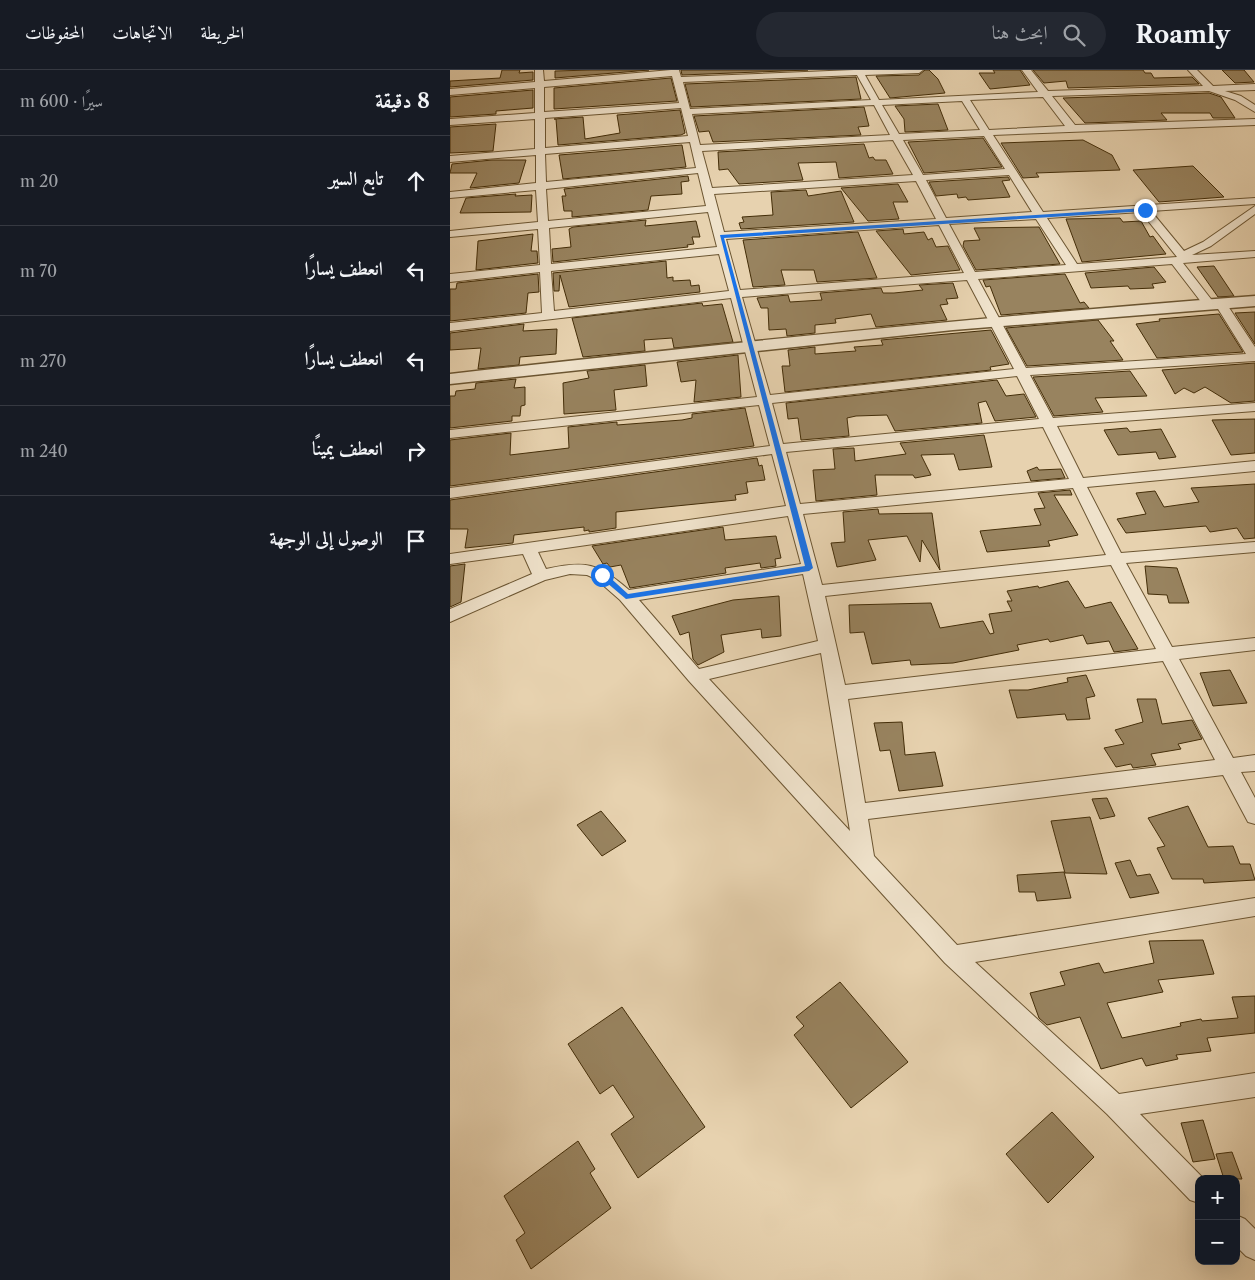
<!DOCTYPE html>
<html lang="ar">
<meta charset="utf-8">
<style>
:root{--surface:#171b24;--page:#242831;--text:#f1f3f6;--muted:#9ea1a6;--line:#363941}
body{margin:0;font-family:"Libre Caslon Text",Amiri,serif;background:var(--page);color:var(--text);direction:rtl}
.controls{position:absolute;right:15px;bottom:15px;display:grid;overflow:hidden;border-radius:10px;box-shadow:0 5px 20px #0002}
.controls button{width:45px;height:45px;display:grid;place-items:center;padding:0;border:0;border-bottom:1px solid var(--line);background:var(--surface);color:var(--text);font:25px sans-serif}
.stop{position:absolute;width:15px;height:15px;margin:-11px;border:4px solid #1a73e8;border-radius:50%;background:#fff}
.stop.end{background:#1a73e8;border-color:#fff;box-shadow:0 1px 5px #0008}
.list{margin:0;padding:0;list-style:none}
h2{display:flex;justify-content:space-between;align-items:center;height:65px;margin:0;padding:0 20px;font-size:21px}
h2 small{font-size:16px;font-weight:400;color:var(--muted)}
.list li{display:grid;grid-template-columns:32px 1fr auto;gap:15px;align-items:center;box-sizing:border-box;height:90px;padding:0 20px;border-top:1px solid var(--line)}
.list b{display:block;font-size:19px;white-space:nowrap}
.list em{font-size:16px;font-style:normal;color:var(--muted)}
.icon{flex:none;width:28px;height:28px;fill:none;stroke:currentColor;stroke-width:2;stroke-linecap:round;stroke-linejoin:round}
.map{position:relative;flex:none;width:805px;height:1210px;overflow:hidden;direction:ltr}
header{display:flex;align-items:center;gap:30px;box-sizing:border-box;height:70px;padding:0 25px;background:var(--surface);border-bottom:1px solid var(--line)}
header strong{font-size:24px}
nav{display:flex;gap:28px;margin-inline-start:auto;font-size:18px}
.search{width:350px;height:45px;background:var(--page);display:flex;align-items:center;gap:12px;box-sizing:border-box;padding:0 18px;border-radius:28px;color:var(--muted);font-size:19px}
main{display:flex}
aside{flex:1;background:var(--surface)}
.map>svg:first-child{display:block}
</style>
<header>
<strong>Roamly</strong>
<div class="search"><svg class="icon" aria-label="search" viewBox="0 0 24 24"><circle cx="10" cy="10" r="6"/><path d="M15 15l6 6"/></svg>ابحث هنا</div>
<nav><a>الخريطة</a><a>الاتجاهات</a><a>المحفوظات</a></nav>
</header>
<main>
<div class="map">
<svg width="805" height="1210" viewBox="0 0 805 1210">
<rect width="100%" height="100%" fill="#e7d2af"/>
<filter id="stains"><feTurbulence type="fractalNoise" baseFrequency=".004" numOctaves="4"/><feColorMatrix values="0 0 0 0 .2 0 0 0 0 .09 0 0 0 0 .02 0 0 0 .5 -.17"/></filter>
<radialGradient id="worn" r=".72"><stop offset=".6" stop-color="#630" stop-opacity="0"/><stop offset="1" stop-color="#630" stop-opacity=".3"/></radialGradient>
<g fill="#98835f" stroke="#432d08">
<polygon points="52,0 70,0 69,3 83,2 83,10 0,17 0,11 50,8"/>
<polygon points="142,0 199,0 105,8 105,1"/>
<polygon points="231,0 358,0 232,5"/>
<polygon points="475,0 479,0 488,9 495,23 440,28 426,6 469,5"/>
<polygon points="543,0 570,0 580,15 540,19 529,3 545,3"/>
<polygon points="583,0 693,0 695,3 701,3 704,8 742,7 749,14 618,18 616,11 594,13"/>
<polygon points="772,0 794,0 804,12 785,13"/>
<polygon points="406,7 411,29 241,37 235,14"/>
<polygon points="221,8 227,31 104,39 104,18"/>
<polygon points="83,20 83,38 46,41 46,44 0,47 0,27"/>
<polygon points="759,23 771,27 785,48 763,48 760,43 711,43 717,50 635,53 613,28"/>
<polygon points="488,34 498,60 455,62 454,49 445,36"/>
<polygon points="414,37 419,56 408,57 411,65 263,72 259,61 249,62 244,46"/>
<polygon points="230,40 235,63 231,65 108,75 106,49 104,49 133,47 135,69 170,63 167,45"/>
<polygon points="46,54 43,81 0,83 0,57"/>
<polygon points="533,68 552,97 474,103 458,72"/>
<polygon points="633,70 662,85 670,100 586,103 589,107 573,108 551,73"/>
<polygon points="414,74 419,88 423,87 425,90 436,90 443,104 389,108 386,92 348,93 353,110 289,114 278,99 269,100 268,82"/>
<polygon points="232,75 236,97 113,109 109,85"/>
<polygon points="42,90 76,90 69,113 20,118 27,103 0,103 2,94"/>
<polygon points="743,96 774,127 709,132 683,100"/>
<polygon points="238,106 239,111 231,112 232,124 201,126 198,140 122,147 122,141 114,141 112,126 116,126 114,119"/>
<polygon points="558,107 560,110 552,111 560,127 518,130 516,127 508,128 507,124 486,126 479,112"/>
<polygon points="448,114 458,132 443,132 449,149 418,151 391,118"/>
<polygon points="356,120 358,126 391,121 404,152 291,159 289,153 294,152 292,147 323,145 321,122"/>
<polygon points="66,124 65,126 82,125 81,142 10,143 16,128"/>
<polygon points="670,148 673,152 691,151 700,167 703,166 716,184 632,192 616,149"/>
<polygon points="196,150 195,156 246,151 250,167 242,167 244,174 237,175 238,177 103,192 102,179 121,177 119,159 123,157"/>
<polygon points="589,157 610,194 526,200 513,176 514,171 530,170 524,158"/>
<polygon points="453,159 454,164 474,162 478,170 482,168 486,177 498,176 510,200 461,205 426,161"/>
<polygon points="408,162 427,208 367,212 364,200 331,200 335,215 303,217 293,170"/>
<polygon points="83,164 81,181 87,181 88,193 26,200 28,171"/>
<polygon points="216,191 217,208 223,207 223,211 240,210 241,216 249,215 250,222 119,237 110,205 109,221 104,221 103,203"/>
<polygon points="764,196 784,226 768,227 747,197"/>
<polygon points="704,197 716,212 702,214 704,218 680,219 678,216 641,218 635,203"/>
<polygon points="88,204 89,222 78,223 76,243 0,251 0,219 6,219 7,213"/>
<polygon points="615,204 630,233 634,232 639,238 551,245 540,216 536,217 533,210"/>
<polygon points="503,213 508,228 496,229 498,234 490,235 497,250 426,257 421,244 385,249 386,253 365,255 365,263 337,266 336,259 319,260 318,238 311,238 307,228 338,225 340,232 372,230 370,223 431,218 433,223 444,223 473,220 469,215"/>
<polygon points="252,233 253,236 272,234 283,272 224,278 222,268 194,270 195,281 133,287 122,248"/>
<polygon points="805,242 805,274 785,243"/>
<polygon points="769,244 793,282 707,288 686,254 710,251 709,249"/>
<polygon points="648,250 664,271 660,271 673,290 577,296 556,258"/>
<polygon points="74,254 73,261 107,259 106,284 70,287 69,295 28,299 31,278 0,280 0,263"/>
<polygon points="541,260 559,294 540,297 541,300 335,322 332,296 340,296 338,280 365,277 365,284 406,281 404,277 433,275 431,270"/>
<polygon points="288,285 291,327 244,332 246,310 231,312 227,292"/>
<polygon points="805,293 805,331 781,333 755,317 744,323 734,318 725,324 712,300"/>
<polygon points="195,295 197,316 164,320 166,340 114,344 113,313 139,308 137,301"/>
<polygon points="680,301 697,326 645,328 653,342 604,346 583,307"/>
<polygon points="66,309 64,318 75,317 75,335 71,336 70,346 62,346 62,351 0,358 0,326 5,326 6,321 25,319 26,313"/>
<polygon points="547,310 556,326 574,324 586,347 545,351 536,331 528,333 532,353 445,361 437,345 406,346 397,348 399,366 351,370 348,348 338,349 336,333"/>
<polygon points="295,338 304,376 0,416 0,370 61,363 60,385 119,378 118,357 167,352 167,355 232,350 242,348 242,344"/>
<polygon points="805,349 805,383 781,385 762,350"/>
<polygon points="677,358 680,362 711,359 726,387 709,389 706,382 668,385 654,360"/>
<polygon points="534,365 542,397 509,400 504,384 471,385 481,405 465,408 463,405 425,405 427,425 366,431 363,400 385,399 383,379 404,378 405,391 456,384 450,373"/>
<polygon points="307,388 309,396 312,395 315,410 296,412 298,423 285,425 286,430 166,442 166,458 139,462 139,460 134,461 134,457 64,465 63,473 15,478 18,459 0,459 0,430"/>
<polygon points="587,397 589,400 611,399 615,408 581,411 577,401"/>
<polygon points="805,414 805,468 794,469 787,458 760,462 756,456 676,463 667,449 696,444 686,423 705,421 714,437 749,432 741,418"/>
<polygon points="620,420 622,425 604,425 628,465 598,471 600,476 537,482 530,461 591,455 584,439 595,438 588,423"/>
<polygon points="428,439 429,444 482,443 490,500 472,470 470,492 457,466 418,470 426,490 387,497 381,473 395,472 393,442"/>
<polygon points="273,457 275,470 326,466 331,488 325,489 326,496 311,498 310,493 275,498 276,503 180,518 171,495 160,497 157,493 153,494 142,476"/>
<polygon points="15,494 11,532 0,537 0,496"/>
<polygon points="695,496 727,498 739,533 719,533 717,525 698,524"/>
<polygon points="618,511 635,538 661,532 688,579 664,582 659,571 637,574 633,565 600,572 598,569 567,575 569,580 503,593 461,595 460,590 422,594 414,562 400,563 399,535 481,533 490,558 533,551 540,564 544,563 539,544 562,541 557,531 562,531 557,521 588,516 589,518"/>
<polygon points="329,526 331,566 312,568 311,559 271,565 274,582 248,595 243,589 239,562 230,565 222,546 283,530"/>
<polygon points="780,600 797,633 763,636 750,603"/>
<polygon points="636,605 645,626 636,628 640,649 617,650 615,644 567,648 559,620 578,620 618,612 617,608"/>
<polygon points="687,629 706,629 712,654 742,650 752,669 728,674 731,679 701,684 706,695 683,698 681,694 666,697 654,678 674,674 665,660 693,652"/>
<polygon points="452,652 455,685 485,682 493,716 449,721 440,680 430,681 424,653"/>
<polygon points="657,728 665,746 650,749 642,729"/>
<polygon points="738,736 758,777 783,776 790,794 800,794 805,810 754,813 753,809 722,809 707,778 715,776 698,748"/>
<polygon points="151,741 176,771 152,786 127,755"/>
<polygon points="640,747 657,804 615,803 601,751"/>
<polygon points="680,790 687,806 700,804 709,823 680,828 665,793"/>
<polygon points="614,802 621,828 587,831 585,822 569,822 567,805"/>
<polygon points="753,870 764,904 708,910 713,922 657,933 672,968 731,956 730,953 751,949 752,951 788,948 782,927 805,926 805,963 757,968 761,981 726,985 728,989 696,996 692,988 651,999 630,947 597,955 589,948 580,923 615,915 610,902 649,893 654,903 704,893 699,871"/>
<polygon points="390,912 458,992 401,1038 344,965 354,956 346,947"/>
<polygon points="172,937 255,1057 188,1108 161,1064 184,1047 163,1015 150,1024 118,974"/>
<polygon points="602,1042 644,1087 598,1133 556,1084"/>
<polygon points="753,1050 765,1089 743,1092 731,1053"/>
<polygon points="128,1071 145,1099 140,1103 161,1138 81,1199 66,1170 75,1163 54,1126"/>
<polygon points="782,1082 792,1109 774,1109 766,1084"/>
</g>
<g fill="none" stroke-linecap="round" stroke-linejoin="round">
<defs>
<g id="minor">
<path d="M85 0H93L94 11 221 0H229L231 7 404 0H473L469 3 415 5 429 30 588 22 572 0H581L598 21 753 16 738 0H747L763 16 805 14V20L775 21 791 26 805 35V42L785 30 759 21 602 26 625 55 805 49V55L543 65 593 142 805 128V134L701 141 734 181 753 172 805 136V144L761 176 742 185 805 181V187L733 193 764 233 770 229 774 230 805 277V291L580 305 603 348 805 333V341L607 356 633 408 805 391V401L637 417 671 483 805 472V482L676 493 722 577 805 568V580L729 589 783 688 805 685V701L791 702 805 728V754L798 752 773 705 418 749 424 786 507 875 805 828V846L525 892 669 1024 805 1003V1027L690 1044 754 1109H749V1133L740 1130 657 1044 495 893 239 611 170 530 146 509 137 505 120 504 95 510 0 552V539L82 504 73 484 0 494V484L336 436 322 384 0 428V418L320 376 309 335 0 368V360L307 327 281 228 0 261V253L92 243 90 202 0 212V204L90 195 88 159 0 167V161L88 152 86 120 0 128V122L86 113V85L0 92V86L85 79V49L0 55V49L85 43V18L0 25V19L85 12ZM407 5 421 30 240 39 233 12ZM222 6 229 33 94 42V17ZM593 27 615 56 539 60 520 30ZM512 31 530 60 449 64 432 35ZM424 35 440 65 250 75 242 44ZM231 38 238 66 95 78V48ZM534 66 555 99 473 105 453 70ZM443 70 463 105 262 118 252 81ZM240 72 246 98 96 112 95 84ZM248 103 256 136 98 151 96 119ZM559 105 582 142 496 148 476 110ZM466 111 486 149 274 162 264 124ZM258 142 267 177 101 194 99 158ZM691 142 727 187 627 194 597 148ZM586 149 616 195 525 202 499 154ZM489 155 514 203 290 220 276 169ZM269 184 279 221 104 241 101 201ZM722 194 755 237 759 238 765 234 796 284 576 298 528 209ZM517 210 564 299 320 325 292 227ZM567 306 589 349 333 374 322 333ZM593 357 619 409 350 434 336 382ZM623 418 656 485 372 515 353 444ZM338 446 351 494 179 520C148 493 136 490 96 499L88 482ZM661 495 706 579 395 615 375 526ZM353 504 368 571 249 599 189 530ZM371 583 400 761 259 609ZM713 591 765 690 415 733 398 629Z"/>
<polygon points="786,1145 795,1149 805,1159 805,1190 796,1186 786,1176"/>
</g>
<path id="tertiary" d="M805 226V236L503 260 0 314V304C268 274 536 246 805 226Z"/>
</defs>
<use href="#minor" stroke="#6c5632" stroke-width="2"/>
<use href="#tertiary" stroke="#6c5632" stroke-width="3"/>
<use href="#minor" fill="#efe2cb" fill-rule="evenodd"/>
<use href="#tertiary" fill="#efe2cb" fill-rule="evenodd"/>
</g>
<polygon fill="#1a73e8" points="695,138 697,141 274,168 363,498 359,501 176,529 150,507 150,503 155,503 178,524 355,496 270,165"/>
<rect width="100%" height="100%" filter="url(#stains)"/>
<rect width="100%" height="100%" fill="url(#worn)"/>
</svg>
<div class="controls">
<button>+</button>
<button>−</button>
</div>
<div class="stop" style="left:152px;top:505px"></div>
<div class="stop end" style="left:695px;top:140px"></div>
</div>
<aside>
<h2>8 دقيقة<small>سيرًا · 600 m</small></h2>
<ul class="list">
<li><svg class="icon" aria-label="ahead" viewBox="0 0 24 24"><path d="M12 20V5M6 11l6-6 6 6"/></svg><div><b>تابع السير</b></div><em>20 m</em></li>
<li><svg class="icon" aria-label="left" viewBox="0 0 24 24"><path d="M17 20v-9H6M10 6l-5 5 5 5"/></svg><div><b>انعطف يسارًا</b></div><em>70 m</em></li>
<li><svg class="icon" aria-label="left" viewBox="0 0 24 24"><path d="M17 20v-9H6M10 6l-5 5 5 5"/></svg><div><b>انعطف يسارًا</b></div><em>270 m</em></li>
<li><svg class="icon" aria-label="right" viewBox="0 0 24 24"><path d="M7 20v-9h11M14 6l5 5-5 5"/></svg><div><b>انعطف يمينًا</b></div><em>240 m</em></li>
<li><svg class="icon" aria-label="arrive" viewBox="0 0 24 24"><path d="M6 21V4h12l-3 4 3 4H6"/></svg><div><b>الوصول إلى الوجهة</b></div></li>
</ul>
</aside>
</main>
